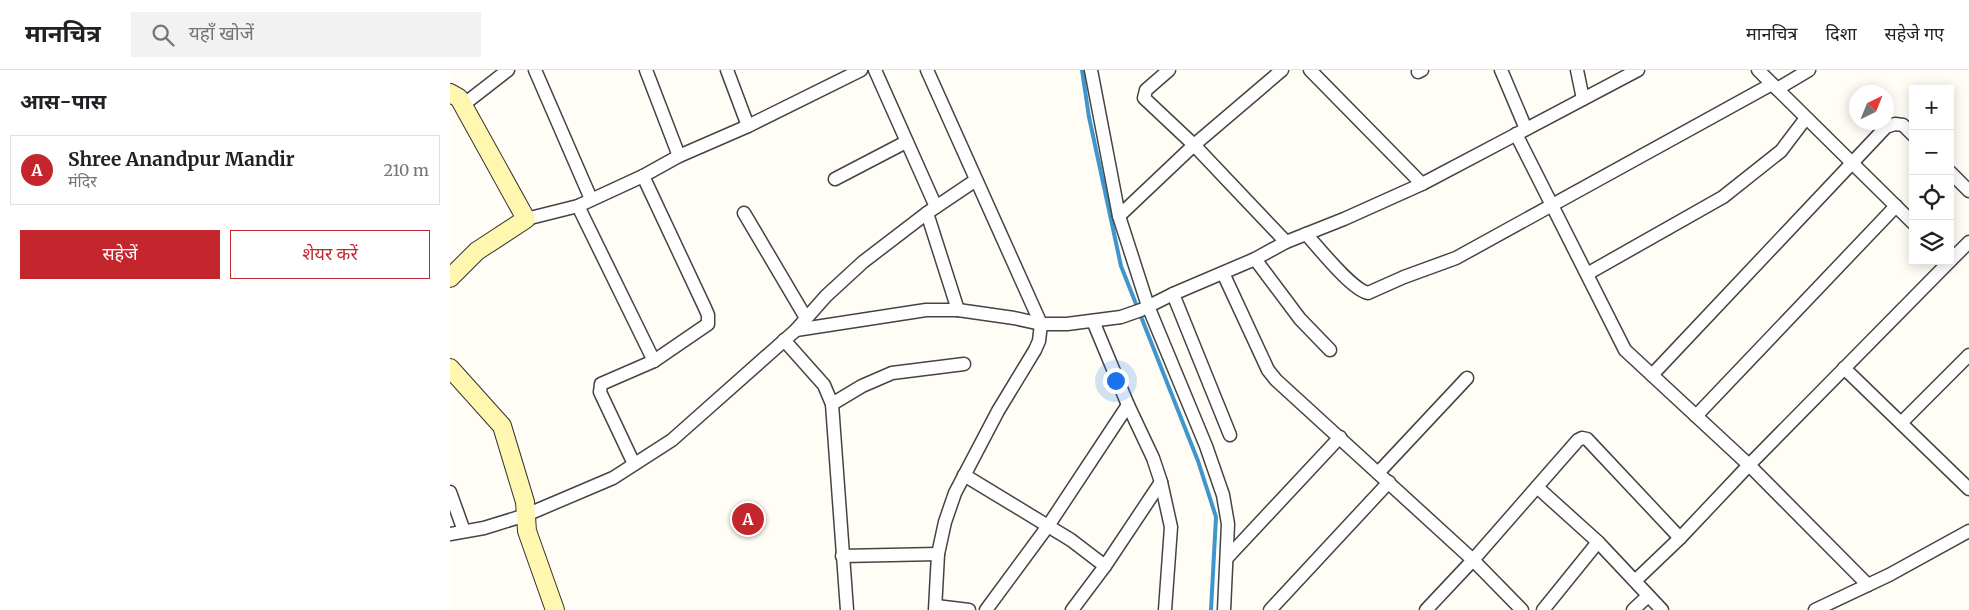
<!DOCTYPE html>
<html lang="hi">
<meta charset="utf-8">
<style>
:root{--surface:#fff;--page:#f2f2f2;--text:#202124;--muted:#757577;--line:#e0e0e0;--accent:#c4262e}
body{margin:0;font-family:Merriweather,"Noto Sans Devanagari",serif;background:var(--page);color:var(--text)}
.controls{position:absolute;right:15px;top:15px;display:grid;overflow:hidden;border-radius:0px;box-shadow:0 2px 12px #0003}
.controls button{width:45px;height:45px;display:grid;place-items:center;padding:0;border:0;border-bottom:1px solid var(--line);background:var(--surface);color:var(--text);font:25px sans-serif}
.compass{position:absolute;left:1399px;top:15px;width:45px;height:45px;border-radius:50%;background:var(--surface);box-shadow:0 2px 12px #0003;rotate:43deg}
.you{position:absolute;left:665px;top:310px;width:18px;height:18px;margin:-12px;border:4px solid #fff;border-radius:50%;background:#1a73e8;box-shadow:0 0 0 8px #1a73e833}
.badge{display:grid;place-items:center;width:32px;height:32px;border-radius:50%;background:var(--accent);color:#fff;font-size:16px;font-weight:700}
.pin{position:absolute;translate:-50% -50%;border:2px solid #fff;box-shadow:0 1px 5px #0006}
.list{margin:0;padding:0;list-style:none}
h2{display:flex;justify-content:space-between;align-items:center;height:65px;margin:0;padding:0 20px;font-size:21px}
h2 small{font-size:16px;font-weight:400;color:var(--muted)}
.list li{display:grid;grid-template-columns:32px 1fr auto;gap:15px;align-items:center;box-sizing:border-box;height:70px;margin:0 10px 10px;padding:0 10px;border:1px solid var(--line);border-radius:0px}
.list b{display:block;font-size:19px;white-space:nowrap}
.list p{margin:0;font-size:16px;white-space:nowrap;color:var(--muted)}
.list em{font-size:16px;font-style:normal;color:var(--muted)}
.actions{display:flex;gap:10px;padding:15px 20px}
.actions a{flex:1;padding:11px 0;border:1px solid var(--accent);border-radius:0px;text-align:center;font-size:18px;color:var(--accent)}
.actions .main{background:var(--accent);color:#fff}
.icon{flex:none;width:28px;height:28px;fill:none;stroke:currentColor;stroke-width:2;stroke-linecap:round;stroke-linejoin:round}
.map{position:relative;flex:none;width:1519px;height:540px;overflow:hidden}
header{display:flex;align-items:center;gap:30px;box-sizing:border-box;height:70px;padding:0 25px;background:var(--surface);border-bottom:1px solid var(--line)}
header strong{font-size:24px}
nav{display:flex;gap:28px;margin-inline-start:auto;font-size:18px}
.search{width:350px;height:45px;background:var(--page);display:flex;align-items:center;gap:12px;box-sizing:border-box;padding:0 18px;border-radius:0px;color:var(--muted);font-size:19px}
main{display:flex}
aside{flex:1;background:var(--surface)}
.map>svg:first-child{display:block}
</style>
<header>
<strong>मानचित्र</strong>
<div class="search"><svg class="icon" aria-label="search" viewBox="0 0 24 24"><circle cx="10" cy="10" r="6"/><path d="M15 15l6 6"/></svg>यहाँ खोजें</div>
<nav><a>मानचित्र</a><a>दिशा</a><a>सहेजे गए</a></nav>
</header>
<main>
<aside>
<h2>आस-पास<small></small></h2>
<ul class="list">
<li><span class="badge">A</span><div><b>Shree Anandpur Mandir</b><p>मंदिर</p></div><em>210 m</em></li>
</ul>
<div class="actions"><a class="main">सहेजें</a><a>शेयर करें</a></div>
</aside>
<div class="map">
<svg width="1519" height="540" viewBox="0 0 1519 540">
<rect width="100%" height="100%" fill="#fffdf5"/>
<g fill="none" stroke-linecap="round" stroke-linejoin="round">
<polyline stroke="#3f96cf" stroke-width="4" points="632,0 639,47 671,196 748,391 766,447 761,540"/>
<defs>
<g id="street">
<polyline points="85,0 141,129"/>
<polyline points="196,0 229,86"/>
<polyline points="277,0 298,56"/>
<polyline points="425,0 486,137"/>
<polyline points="477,0 591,254 589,271 585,280 548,341 505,423 495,452 488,484 485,540"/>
<polyline points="641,0 669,146 698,236 756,376 773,425 778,454 774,540"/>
<polyline points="719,0 696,20 694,28 744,75 836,172"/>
<polyline points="860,0 972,114"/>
<polyline points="1051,0 1076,59"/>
<polyline points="1127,0 1133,29"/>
<polyline points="1308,0 1463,153"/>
<polyline points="968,2 972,0"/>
<polyline points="1327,19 1359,0"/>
<polyline points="13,35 58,0"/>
<polyline points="1066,64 1175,280 1299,395 1418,515"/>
<polyline points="1500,102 1519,121"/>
<polyline points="385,109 456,72"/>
<polyline points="128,136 204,291"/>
<polyline points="294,143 356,248"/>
<polyline points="477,143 508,240"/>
<polyline points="669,146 744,75 832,0"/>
<polyline points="76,149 128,136 193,106 229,86 298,56 411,0"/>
<path d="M856 164C869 178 901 219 918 223L954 207 1006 188 1322 14"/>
<polyline points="805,189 850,249 880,280"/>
<polyline points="1500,191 1519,172"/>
<polyline points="773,203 818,300 826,310 1023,490 1072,540"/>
<polyline points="1137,204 1273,127 1331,81 1356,48"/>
<polyline points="723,224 780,365"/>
<polyline points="643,251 678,335 703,388 711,412 721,457 715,540"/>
<polyline points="346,260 476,240 508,240 564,248 591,254 617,254 671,247 691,240 723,224 805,189 836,172 894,149 972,114 1188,0"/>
<polyline points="334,270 374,315 382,334 397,540"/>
<polyline points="1394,298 1519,419"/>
<polyline points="1202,305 1436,57 1445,54 1453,55 1463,65"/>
<polyline points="382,334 412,316 442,303 514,294"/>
<polyline points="1246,346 1446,136"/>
<polyline points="1451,353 1519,285"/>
<polyline points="184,394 150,322 151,314 204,291 258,254 258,245 255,238 193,106"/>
<polyline points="928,403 1017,308"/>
<polyline points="514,405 621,470 655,496"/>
<polyline points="1087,417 1148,472 1212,540"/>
<polyline points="0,422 14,461"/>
<polyline points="0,464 34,458 76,445 163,408 222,370 346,260 376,226 413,192 477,143 526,110"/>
<polyline points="392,486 488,484"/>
<polyline points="777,488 890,367"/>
<polyline points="1186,510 1230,468 1299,395 1500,191"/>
<polyline points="486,536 519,540"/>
<polyline points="536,540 598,456 678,335"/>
<polyline points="622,540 655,496 711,412"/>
<polyline points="820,540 939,412"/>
<polyline points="976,540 1023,490 1128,370 1132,368 1137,369 1230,468"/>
<polyline points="1093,540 1148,472"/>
<polyline points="1183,540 1198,526"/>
<polyline points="1365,540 1439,505 1519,461"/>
</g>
<g id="secondary">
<polyline points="0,23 9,28 76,149 27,181 0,208"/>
<polyline points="0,298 52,356 75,432 77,461 105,540"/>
</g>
</defs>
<use href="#street" stroke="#444" stroke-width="15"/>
<use href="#secondary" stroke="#333" stroke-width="20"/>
<use href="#street" stroke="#fff" stroke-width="12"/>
<use href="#secondary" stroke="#fff6b0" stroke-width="18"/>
</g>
</svg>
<div class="controls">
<button>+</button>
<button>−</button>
<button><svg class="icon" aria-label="locate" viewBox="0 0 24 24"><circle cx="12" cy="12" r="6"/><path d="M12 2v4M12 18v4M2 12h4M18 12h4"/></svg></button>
<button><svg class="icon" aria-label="layers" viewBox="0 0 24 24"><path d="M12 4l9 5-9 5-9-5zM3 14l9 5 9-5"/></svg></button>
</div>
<svg class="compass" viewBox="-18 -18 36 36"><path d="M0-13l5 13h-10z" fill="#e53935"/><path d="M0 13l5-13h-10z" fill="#757577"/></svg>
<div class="you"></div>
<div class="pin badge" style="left:298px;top:449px">A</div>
</div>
</main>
